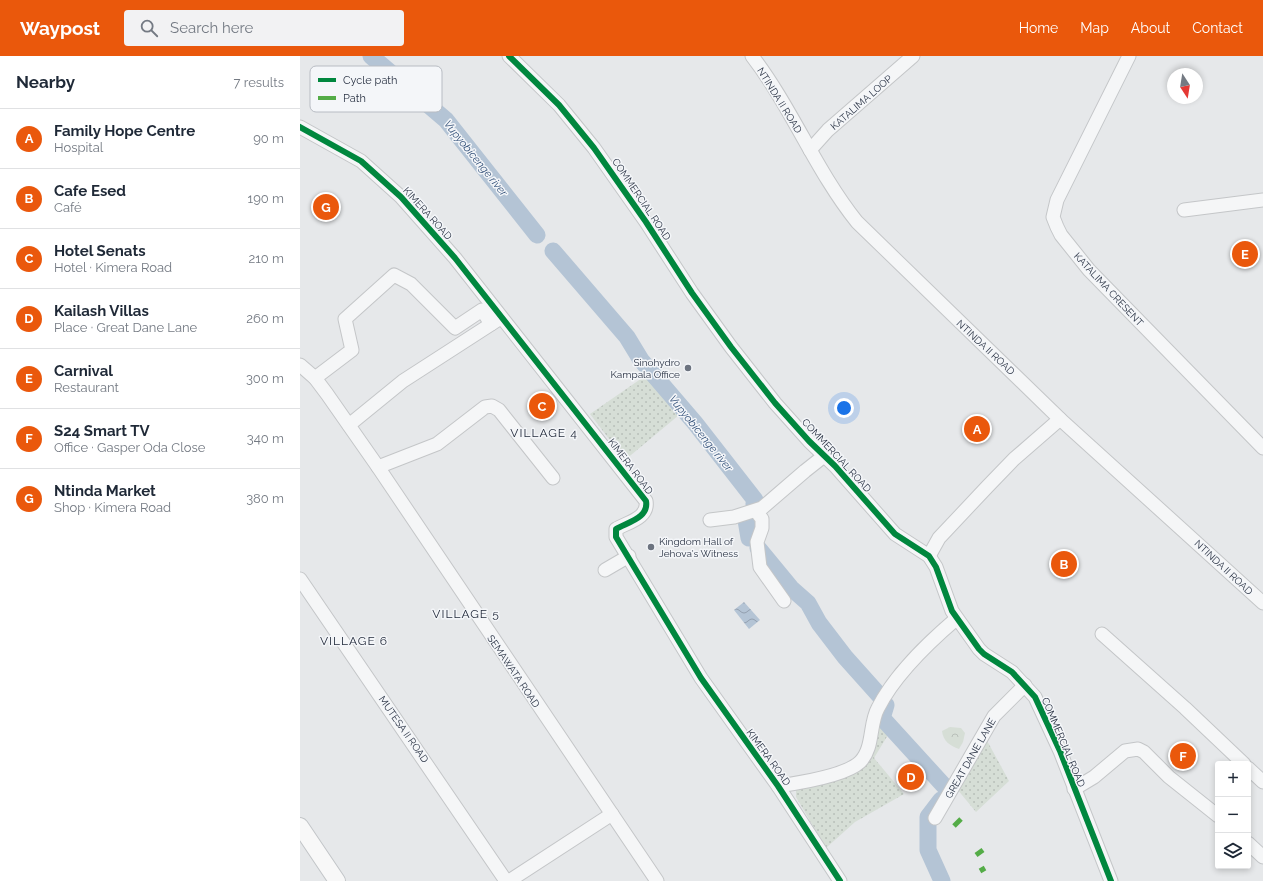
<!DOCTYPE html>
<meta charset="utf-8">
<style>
:root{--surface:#fff;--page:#f2f2f3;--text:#1f2937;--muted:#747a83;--line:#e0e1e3;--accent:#ea580c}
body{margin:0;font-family:Raleway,sans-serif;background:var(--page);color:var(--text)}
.controls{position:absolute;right:12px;bottom:12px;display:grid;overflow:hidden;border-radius:4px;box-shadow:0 2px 6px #0003}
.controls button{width:36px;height:36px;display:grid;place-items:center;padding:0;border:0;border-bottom:1px solid var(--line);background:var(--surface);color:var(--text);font:20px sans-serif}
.compass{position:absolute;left:867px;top:12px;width:36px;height:36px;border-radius:50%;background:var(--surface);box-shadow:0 2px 6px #0003;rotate:168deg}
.you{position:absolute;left:544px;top:352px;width:14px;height:14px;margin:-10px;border:3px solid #fff;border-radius:50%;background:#1a73e8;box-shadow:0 0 0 6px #1a73e833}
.badge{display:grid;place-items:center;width:26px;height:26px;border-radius:50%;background:var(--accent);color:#fff;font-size:13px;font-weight:700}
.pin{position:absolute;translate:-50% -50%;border:2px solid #fff;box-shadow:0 1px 4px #0006}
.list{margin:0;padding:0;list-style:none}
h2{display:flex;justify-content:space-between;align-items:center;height:52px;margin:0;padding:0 16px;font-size:17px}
h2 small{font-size:13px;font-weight:400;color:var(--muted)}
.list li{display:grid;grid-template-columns:26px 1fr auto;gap:12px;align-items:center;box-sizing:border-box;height:60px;padding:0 16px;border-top:1px solid var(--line)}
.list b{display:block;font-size:15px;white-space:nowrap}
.list p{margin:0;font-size:13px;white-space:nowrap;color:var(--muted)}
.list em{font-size:13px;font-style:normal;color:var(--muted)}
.icon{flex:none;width:22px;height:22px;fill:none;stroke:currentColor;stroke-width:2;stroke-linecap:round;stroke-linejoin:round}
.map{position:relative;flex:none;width:963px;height:825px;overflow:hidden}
header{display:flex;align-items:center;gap:24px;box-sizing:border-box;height:56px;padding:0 20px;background:var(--accent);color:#fff}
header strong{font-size:19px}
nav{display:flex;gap:22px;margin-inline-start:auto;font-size:14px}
.search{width:280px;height:36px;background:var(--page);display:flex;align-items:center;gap:10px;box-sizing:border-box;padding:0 14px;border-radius:4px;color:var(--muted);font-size:15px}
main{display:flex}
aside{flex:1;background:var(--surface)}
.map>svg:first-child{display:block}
</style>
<header>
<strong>Waypost</strong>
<div class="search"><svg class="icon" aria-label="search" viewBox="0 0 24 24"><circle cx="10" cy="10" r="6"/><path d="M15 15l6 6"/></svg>Search here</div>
<nav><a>Home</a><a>Map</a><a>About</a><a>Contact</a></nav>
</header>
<main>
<aside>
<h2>Nearby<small>7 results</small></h2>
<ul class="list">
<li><span class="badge">A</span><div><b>Family Hope Centre</b><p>Hospital</p></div><em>90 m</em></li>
<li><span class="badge">B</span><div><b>Cafe Esed</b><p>Café</p></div><em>190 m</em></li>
<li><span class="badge">C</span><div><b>Hotel Senats</b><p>Hotel · Kimera Road</p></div><em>210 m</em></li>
<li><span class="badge">D</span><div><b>Kailash Villas</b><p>Place · Great Dane Lane</p></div><em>260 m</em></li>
<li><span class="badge">E</span><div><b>Carnival</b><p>Restaurant</p></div><em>300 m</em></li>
<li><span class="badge">F</span><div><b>S24 Smart TV</b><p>Office · Gasper Oda Close</p></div><em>340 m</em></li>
<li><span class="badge">G</span><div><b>Ntinda Market</b><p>Shop · Kimera Road</p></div><em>380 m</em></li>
</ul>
</aside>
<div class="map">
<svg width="963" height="825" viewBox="0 0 963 825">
<defs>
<pattern id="grass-dots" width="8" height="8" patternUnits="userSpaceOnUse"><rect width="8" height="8" fill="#d6ded6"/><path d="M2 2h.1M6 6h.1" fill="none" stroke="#b8bfb9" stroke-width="1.8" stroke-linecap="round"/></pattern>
<pattern id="forest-crowns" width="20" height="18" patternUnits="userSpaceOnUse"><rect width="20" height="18" fill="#d6ded6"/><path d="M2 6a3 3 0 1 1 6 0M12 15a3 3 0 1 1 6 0" fill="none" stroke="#b8bfb9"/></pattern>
<pattern id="water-waves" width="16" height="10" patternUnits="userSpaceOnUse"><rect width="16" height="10" fill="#b4c4d5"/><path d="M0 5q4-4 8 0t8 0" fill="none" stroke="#93a0af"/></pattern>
</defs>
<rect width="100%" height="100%" fill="#e6e8ea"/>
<g fill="url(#grass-dots)">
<polygon points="345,320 379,359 325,404 290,358"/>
<polygon points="578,661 591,674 574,702 604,738 555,766 526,792 496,741 496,734 499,732 555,716"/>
<polygon points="685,681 709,725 676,756 657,733"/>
</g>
<path fill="url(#forest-crowns)" d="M650 671 661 672 665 677 663 686 659 693C650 690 643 685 642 675Z"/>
<polygon fill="url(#water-waves)" points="444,546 460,564 449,573 434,554"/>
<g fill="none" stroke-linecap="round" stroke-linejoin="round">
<g stroke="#b4c4d5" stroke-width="17">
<polyline points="71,0 146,64 237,179"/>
<polyline points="253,195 327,281 341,304 395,367 455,444 454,448"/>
<polyline points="446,464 449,482"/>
<polyline points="458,492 491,532 508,547 519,567 545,601 579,639"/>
<polyline points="586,649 583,659 584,664 646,732"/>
<polyline points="641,744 628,761 628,794 642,825"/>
</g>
<defs>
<g id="minor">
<polyline points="209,0 259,49 294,92 346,166 392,237 431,291 475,347 509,385 535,410 595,478 629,500 636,511 652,555 679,593 684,598 712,616 735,641 760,695 811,825"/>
<path d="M452 0C492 52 516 115 557 166L760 363 963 547"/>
<polyline points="829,0 757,144 753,161 757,171 761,179 789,214 963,392"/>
<path d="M0 71 61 105 101 141 155 202 346 445C349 462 328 466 316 473V481L401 622 478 730 540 825"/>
<polyline points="510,94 528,74 613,0"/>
<polyline points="884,154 963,144"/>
<polyline points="0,309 15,322 27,338 78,411 357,825"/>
<polyline points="15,322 52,294 45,263 94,219 111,228 155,272 182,254 191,268"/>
<polyline points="49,369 103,325 199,263"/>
<polyline points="78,411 137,388 185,351 192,350 199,354 253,422"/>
<polyline points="456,455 462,463 462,472 457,486 460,511 484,545"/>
<polyline points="410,464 434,461 462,452 505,415 524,400"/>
<polyline points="629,500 639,482 687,431 714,403 760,363"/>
<polyline points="305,514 329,500"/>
<polyline points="0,523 206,825"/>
<polyline points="802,578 885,652 944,708"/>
<polyline points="948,712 963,726"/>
<path d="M478 730C499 727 545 720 560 706 574 692 569 668 578 652 595 618 628 587 656 563"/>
<polyline points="774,733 794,721 825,695 838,693 844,696 869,721 918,760"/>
<polyline points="635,762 694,660 725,629"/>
<polyline points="948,787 963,801"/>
<polyline points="209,825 312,758"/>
</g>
<polyline id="major" points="0,770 37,825"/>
</defs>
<use href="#minor" stroke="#c4c6c8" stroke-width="15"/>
<use href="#major" stroke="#c2c5c8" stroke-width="18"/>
<use href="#minor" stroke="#f5f6f7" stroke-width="13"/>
<use href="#major" stroke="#f8f8f8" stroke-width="16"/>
<g stroke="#54ac47" stroke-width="5" stroke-dasharray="10 5" stroke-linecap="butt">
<polyline points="654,770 661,763"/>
<polyline points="676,799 683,794"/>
<polyline points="680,815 685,812"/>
</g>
<defs>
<g id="cycleway">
<polyline points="209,0 259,49 294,92 346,166 392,237 431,291 475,347 509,385 535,410 595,478 629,500 636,511 652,555 679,593 684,598 712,616 735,641 760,695 811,825"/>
<path d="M0 71 61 105 101 141 155 202 346 445C349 462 328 466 316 473V481L401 622 478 730 540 825"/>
</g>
</defs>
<use href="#cycleway" stroke="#f4f6f9" stroke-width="8"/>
<use href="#cycleway" stroke="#00873e" stroke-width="6"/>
</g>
<g fill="#6c737f" stroke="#f4f6f9" stroke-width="1.5">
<circle cx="388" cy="312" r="4"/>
<circle cx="351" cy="491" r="4"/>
</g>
<g text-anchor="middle" stroke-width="3" stroke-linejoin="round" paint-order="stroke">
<g font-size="10" fill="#2b3445" stroke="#f4f6f9">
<text transform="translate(480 44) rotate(58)" y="4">NTINDA II ROAD</text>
<text transform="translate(561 46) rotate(-41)" y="4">KATALIMA LOOP</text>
<text transform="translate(342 143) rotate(56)" y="4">COMMERCIAL ROAD</text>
<text transform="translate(128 157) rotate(48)" y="4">KIMERA ROAD</text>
<text transform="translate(809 233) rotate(47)" y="4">KATALIMA CRESENT</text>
<text transform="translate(686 291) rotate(43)" y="4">NTINDA II ROAD</text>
<text transform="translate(537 399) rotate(47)" y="4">COMMERCIAL ROAD</text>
<text transform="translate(331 410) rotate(53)" y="4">KIMERA ROAD</text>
<text transform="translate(924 511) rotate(43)" y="4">NTINDA II ROAD</text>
<text transform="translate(214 615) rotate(56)" y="4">SEMAWATA ROAD</text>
<text transform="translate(104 673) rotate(55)" y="4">MUTESA II ROAD</text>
<text transform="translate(764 686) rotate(67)" y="4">COMMERCIAL ROAD</text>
<text transform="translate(469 701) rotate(54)" y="4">KIMERA ROAD</text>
<text transform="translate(670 702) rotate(-60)" y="4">GREAT DANE LANE</text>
</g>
<g font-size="10" fill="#2b3445" stroke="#f4f6f9" text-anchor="end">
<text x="380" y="310">Sinohydro<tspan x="380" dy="12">Kampala Office</tspan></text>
<text x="359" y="489" text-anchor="start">Kingdom Hall of<tspan x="359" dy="12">Jehova's Witness</tspan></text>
</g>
<g font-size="11" font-style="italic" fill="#34527a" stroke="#f4f6f9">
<text transform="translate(176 102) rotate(51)" y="4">Vupyobicenge river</text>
<text transform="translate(401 377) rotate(51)" y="4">Vupyobicenge river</text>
</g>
<g font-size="12" letter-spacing="1" fill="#1d2536" stroke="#f4f6f9">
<text x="244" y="381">VILLAGE 4</text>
<text x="166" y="562">VILLAGE 5</text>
<text x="54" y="589">VILLAGE 6</text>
</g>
</g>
<rect x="10" y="10" width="132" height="46" rx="6" fill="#f4f6f9" stroke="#b8bcc3" stroke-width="1"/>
<rect x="18" y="22" width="18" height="4" fill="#00873e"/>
<rect x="18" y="40" width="18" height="4" fill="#54ac47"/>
<g font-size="11" fill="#2b3445">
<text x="43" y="28">Cycle path</text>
<text x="43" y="46">Path</text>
</g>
</svg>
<div class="controls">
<button>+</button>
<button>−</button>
<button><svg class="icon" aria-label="layers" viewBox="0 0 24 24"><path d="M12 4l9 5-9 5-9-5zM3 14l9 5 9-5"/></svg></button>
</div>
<svg class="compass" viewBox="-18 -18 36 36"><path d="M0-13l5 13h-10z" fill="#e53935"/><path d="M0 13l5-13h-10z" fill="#747a83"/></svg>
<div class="you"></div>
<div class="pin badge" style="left:677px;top:373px">A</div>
<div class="pin badge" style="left:764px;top:508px">B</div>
<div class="pin badge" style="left:242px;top:350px">C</div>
<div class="pin badge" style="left:611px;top:721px">D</div>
<div class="pin badge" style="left:945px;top:198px">E</div>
<div class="pin badge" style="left:883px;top:700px">F</div>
<div class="pin badge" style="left:26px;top:151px">G</div>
</div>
</main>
